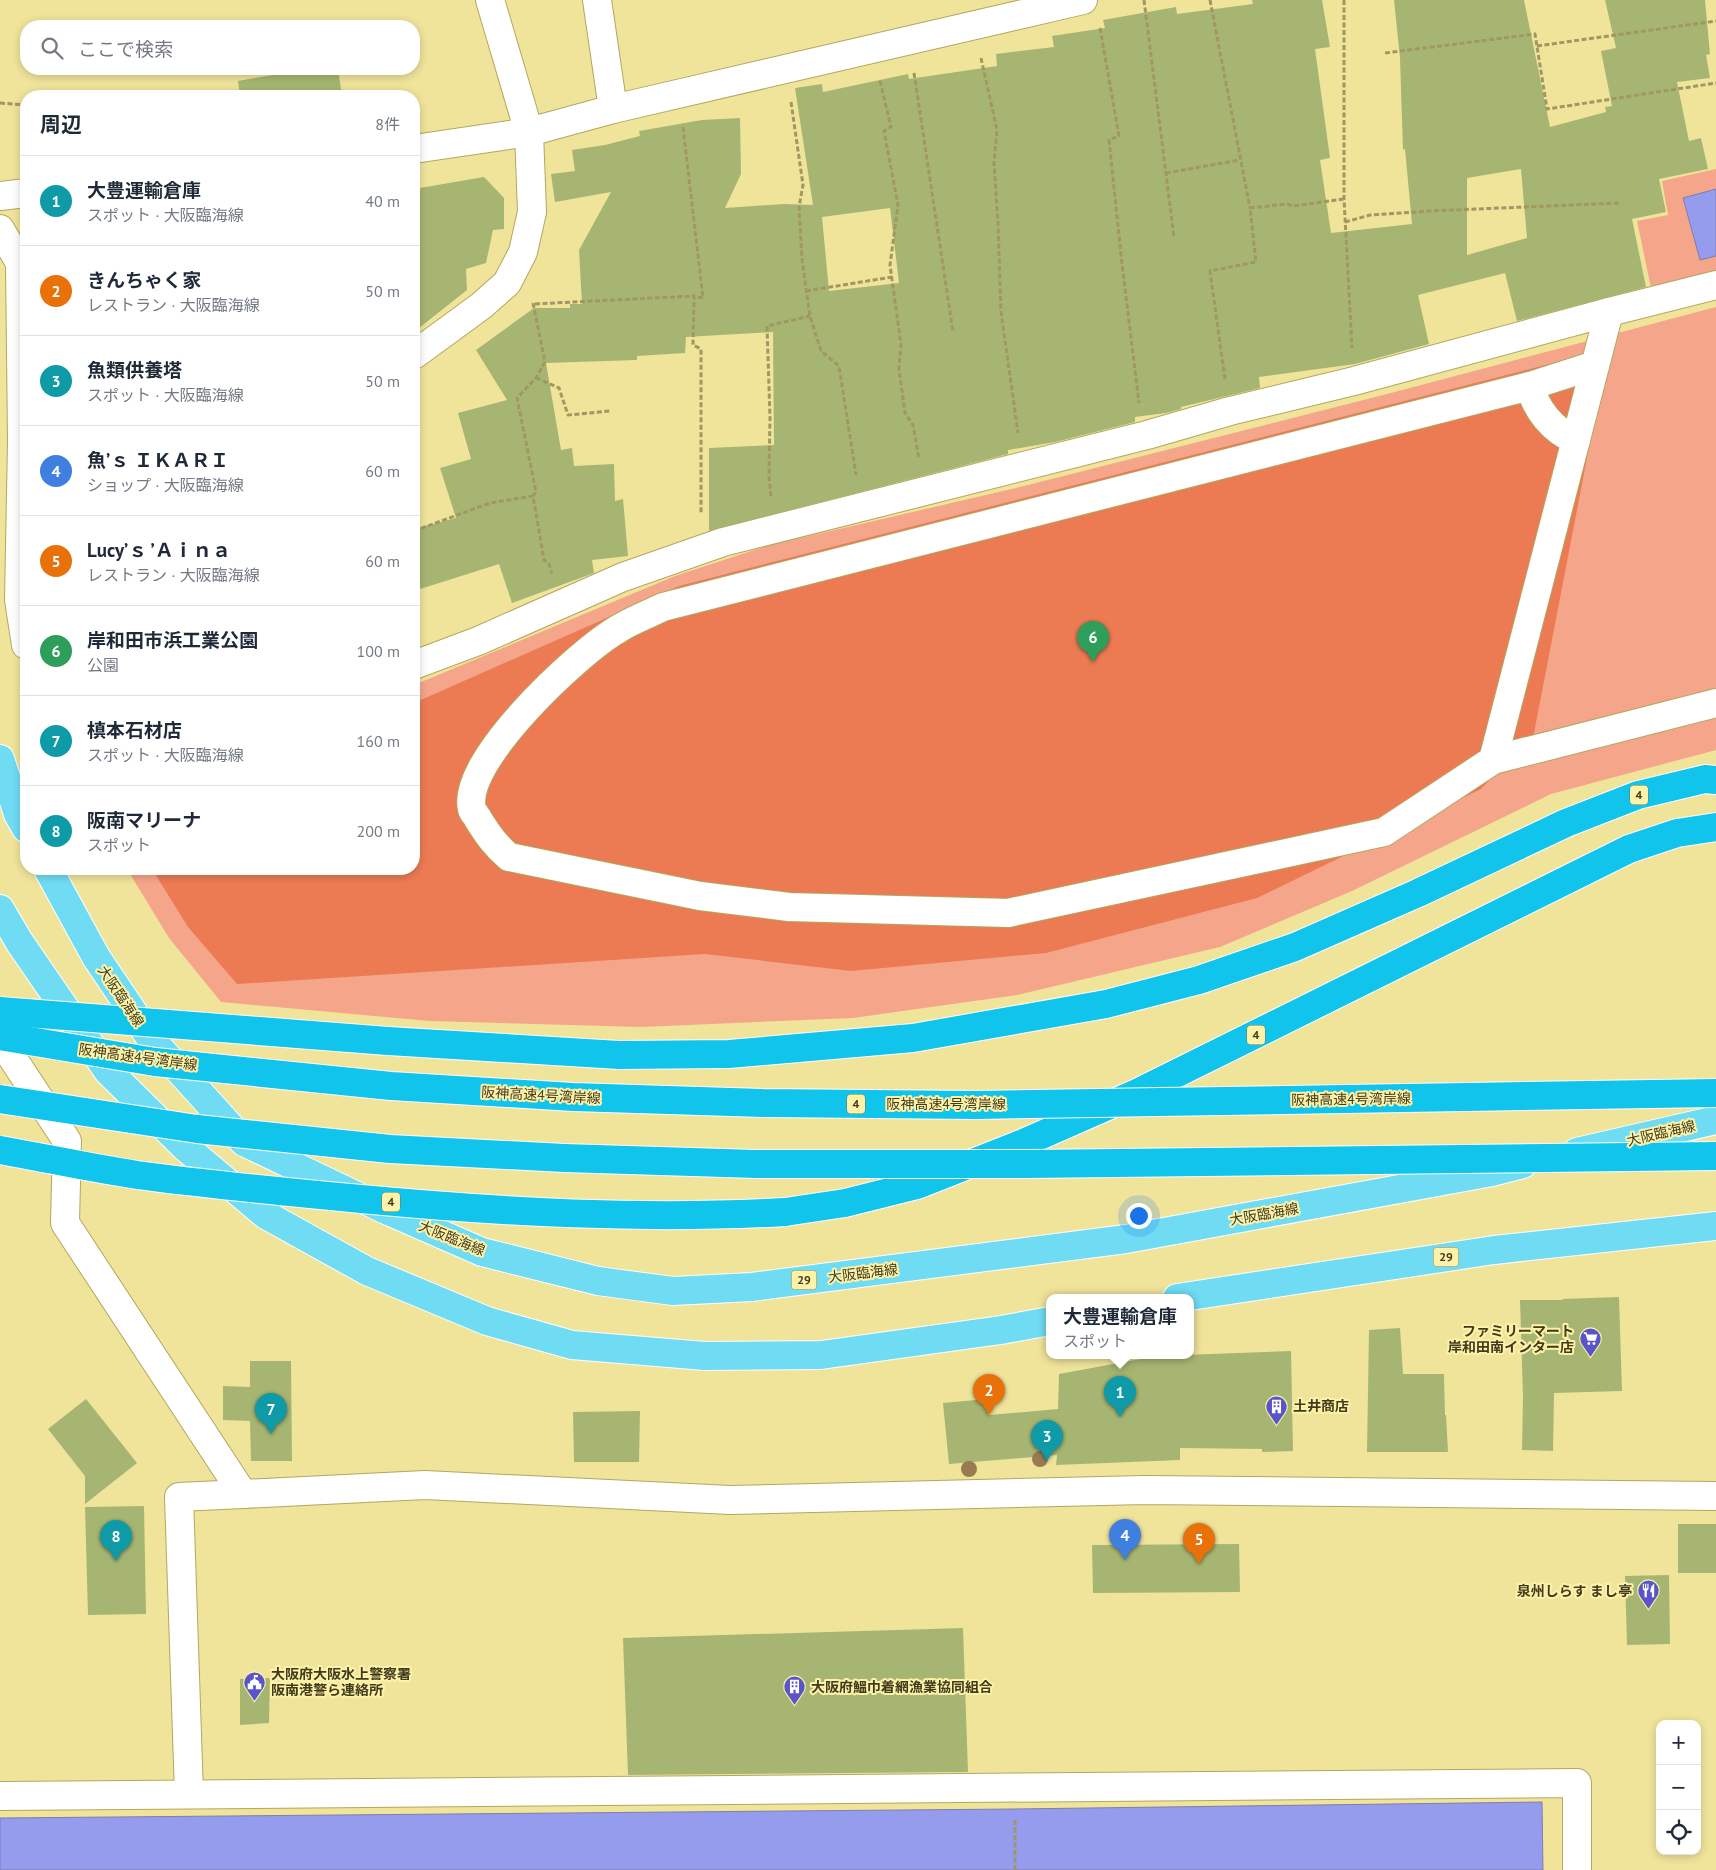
<!DOCTYPE html>
<html lang="ja">
<meta charset="utf-8">
<style>
:root{--surface:#fff;--page:#f6f6f7;--text:#1f2937;--muted:#747a83;--line:#e0e1e3;--accent:#0b8043}
body{margin:0;font-family:"PT Sans","Noto Sans JP",sans-serif;background:var(--page);color:var(--text)}
.controls{position:absolute;right:15px;bottom:15px;display:grid;overflow:hidden;border-radius:10px;box-shadow:0 2px 8px #0003}
.controls button{width:45px;height:45px;display:grid;place-items:center;padding:0;border:0;border-bottom:1px solid var(--line);background:var(--surface);color:var(--text);font:25px sans-serif}
.you{position:absolute;left:1138px;top:1215px;width:18px;height:18px;margin:-12px;border:4px solid #fff;border-radius:50%;background:#1a73e8;box-shadow:0 0 0 8px #1a73e833}
.badge{display:grid;place-items:center;width:32px;height:32px;border-radius:50%;background:var(--accent);color:#fff;font-size:16px;font-weight:700}
.pin{position:absolute;translate:-50% -41px;filter:drop-shadow(0 1px 2px #0008)}
.pin::after{content:'';position:absolute;top:26px;width:18px;height:15px;background:inherit;clip-path:polygon(0 0,100% 0,50% 100%)}
.popup{position:absolute;left:1046px;top:1294px;width:148px;height:65px;box-sizing:border-box;display:grid;place-content:center;border-radius:10px;background:var(--surface);filter:drop-shadow(0 1px 4px #0005);font-size:16px;white-space:nowrap;color:var(--muted)}
.popup b{font-size:19px;color:var(--text)}
.popup::after{content:'';position:absolute;left:50%;top:100%;margin-left:-10px;border:10px solid transparent;border-top-color:var(--surface)}
.list{margin:0;padding:0;list-style:none}
h2{display:flex;justify-content:space-between;align-items:center;height:65px;margin:0;padding:0 20px;font-size:21px}
h2 small{font-size:16px;font-weight:400;color:var(--muted)}
.list li{display:grid;grid-template-columns:32px 1fr auto;gap:15px;align-items:center;box-sizing:border-box;height:90px;padding:0 20px;border-top:1px solid var(--line)}
.list b{display:block;font-size:19px;white-space:nowrap}
.list p{margin:0;font-size:16px;white-space:nowrap;color:var(--muted)}
.list em{font-size:16px;font-style:normal;color:var(--muted)}
.icon{flex:none;width:28px;height:28px;fill:none;stroke:currentColor;stroke-width:2;stroke-linecap:round;stroke-linejoin:round}
.map{position:relative;flex:none;width:1716px;height:1870px;overflow:hidden}
.search{position:absolute;background:var(--surface);box-shadow:0 2px 8px #0003;left:20px;top:20px;width:400px;height:55px;display:flex;align-items:center;gap:12px;box-sizing:border-box;padding:0 18px;border-radius:20px;color:var(--muted);font-size:19px}
.panel{position:absolute;background:var(--surface);box-shadow:0 2px 8px #0003;left:20px;top:90px;width:400px;height:785px;border-radius:20px}
.map>svg:first-child{display:block}
</style>
<div class="map">
<svg width="1716" height="1870" viewBox="0 0 1716 1870">
<rect width="100%" height="100%" fill="#f0e49b"/>
<g fill="#f5a68a">
<polygon points="1716,169 1716,272 1651,288 1637,221 1668,215 1662,181"/>
<polygon points="1716,307 1716,750 1551,794 1352,891 1220,947 1017,995 853,1018 641,1027 429,1021 221,1002 169,938 127,869 414,869 414,685 675,576 766,546 1016,488 1387,394"/>
</g>
<polygon fill="#ec7b53" points="1608,349 1534,733 1481,789 1257,898 1046,953 851,971 705,954 237,984 188,927 152,869 414,869 414,703 679,586"/>
<g fill="#959bed" stroke="#7c7eaf">
<polygon points="1716,189 1716,256 1700,260 1683,198"/>
<polygon points="1542,1802 1543,1870 0,1870 0,1818 1014,1809"/>
</g>
<g fill="#a6b672" fill-rule="evenodd">
<path d="M1252 0H1322L1330 47 1315 49 1330 158 1320 160 1331 233 1412 224 1405 149 1403 150 1400 58 1394 0H1524L1550 127 1606 112 1605 107 1612 106 1601 51 1616 48 1605 0H1705L1710 54 1706 55 1710 78 1677 82 1689 141 1701 138 1708 169 1659 179 1666 212 1632 219 1646 287 1517 321 1505 273 1418 295 1429 344 1355 364 1259 377 1260 388 1181 407V409L1166 413 1135 417V422L1055 442 1008 450V454L709 531V448L774 445 773 332 686 337 685 353 637 356V360L546 363 561 450 572 448 574 466 614 464 615 501 623 499 628 556 592 560 594 573 512 603 499 564 414 591V529L456 518 440 468 471 459 458 413 507 400 476 350 534 308H570V304H582L579 250 611 192 555 202 551 174 575 171 572 150 605 145 640 136 639 131 702 120 740 118 741 174 725 208 784 204 813 205 795 88 822 84 823 92 908 74 909 79 997 66 996 54 1054 47 1052 36 1105 28 1103 20 1176 7 1177 14 1253 4ZM1521 169 1527 238 1467 255V178ZM890 208 899 283 829 291 822 217Z"/>
<polygon points="307,69 338,69 342,96 240,96 238,81"/>
<polygon points="484,177 504,198 504,229 493,230 486,263 466,269 467,290 414,332 414,189"/>
<polygon points="1619,1297 1622,1391 1554,1393 1553,1451 1522,1450 1523,1397 1520,1300 1563,1300 1562,1299"/>
<polygon points="1400,1328 1403,1374 1444,1374 1445,1415 1446,1415 1448,1452 1367,1452 1369,1330"/>
<polygon points="1291,1351 1293,1451 1262,1452 1262,1449 1180,1448 1180,1460 1056,1465 1057,1455 949,1464 943,1403 987,1399 989,1415 1058,1409 1059,1374 1157,1356"/>
<polygon points="250,1361 291,1361 292,1461 251,1461 250,1421 223,1420 223,1386 250,1387"/>
<polygon points="86,1399 137,1463 85,1504 85,1476 48,1429"/>
<polygon points="640,1411 639,1462 574,1462 573,1412"/>
<polygon points="144,1506 146,1614 88,1615 85,1507"/>
<rect x="1678" y="1524" width="38" height="49"/>
<polygon points="1239,1544 1240,1592 1093,1593 1092,1545"/>
<polygon points="1669,1575 1670,1644 1627,1645 1625,1576"/>
<polygon points="963,1628 968,1772 628,1775 623,1638"/>
<polygon points="270,1678 269,1723 240,1725 240,1679"/>
</g>
<g fill="none" stroke-linecap="round" stroke-linejoin="round">
<defs>
<g id="minor">
<polyline points="597,0 613,109"/>
<polyline points="414,149 529,132 613,109 1083,0"/>
<polyline points="0,196 26,193"/>
<polyline points="0,229 20,263 22,441 19,600 26,645"/>
<polyline points="414,355 481,306 507,283 523,252 532,212 529,132 490,0"/>
<path d="M1595 365 1530 386 663 607C647 615 630 621 615 631 577 654 460 762 472 809 473 813 477 816 478 819 488 835 495 845 509 857L700 896 789 907 1008 913 1384 832 1493 760 1716 703"/>
<path d="M1530 386C1536 410 1553 431 1576 440"/>
<polyline points="414,665 478,641 623,577 723,542 1147,435 1230,411 1354,381 1609,312 1716,285"/>
<polyline points="1493,760 1609,312"/>
<polyline points="0,1039 67,1141 65,1223 243,1494 425,1485 730,1500 1145,1490 1716,1496"/>
<polyline points="189,1794 179,1497 243,1494"/>
<polyline points="0,1796 1577,1783 1577,1870"/>
</g>
<g id="major">
<polyline points="0,759 18,814 26,828"/>
<polyline points="48,869 96,957 151,1039 244,1142 386,1210 482,1252 598,1281 673,1291 752,1287 1126,1239 1492,1172 1523,1164"/>
<polyline points="0,909 20,943 108,1071 185,1147 266,1215 367,1271 487,1321 572,1345 705,1356 821,1355 1001,1330 1050,1321"/>
<polyline points="1577,1152 1716,1120"/>
<polyline points="1177,1298 1494,1250 1716,1226"/>
</g>
<g id="highway">
<polyline points="388,1041 619,1055 729,1054 913,1038 1106,1004 1199,980 1295,947 1418,893 1566,823 1638,795 1705,779 1716,780"/>
<polyline points="785,1212 845,1203 917,1185 1021,1144 1137,1093 1629,849 1677,833 1716,827"/>
</g>
</defs>
<use href="#minor" stroke="#b3a760" stroke-width="30"/>
<use href="#major" stroke="#fff" stroke-width="30"/>
<use href="#highway" stroke="#fff" stroke-width="30"/>
<g stroke="#a09762" stroke-width="3" stroke-dasharray="5 2.5" stroke-linecap="butt">
<polyline points="1144,0 1174,237"/>
<polyline points="1210,0 1250,208"/>
<polyline points="1344,0 1344,199 1352,348"/>
<polyline points="1100,28 1119,136 1109,140 1122,264 1139,403"/>
<polyline points="1537,46 1716,21"/>
<polyline points="1385,53 1535,34 1547,109 1716,83"/>
<polyline points="981,58 997,130 994,163 998,224 1001,312 1018,433"/>
<polyline points="914,73 953,332"/>
<polyline points="880,81 891,127 884,131 898,205 890,265 901,345 899,369 905,413 913,425 919,459"/>
<polyline points="791,102 803,185 799,207 802,260 810,316 821,351 839,366 856,475"/>
<polyline points="0,103 26,105"/>
<polyline points="683,127 703,298 694,296 693,345 701,349 701,514"/>
<polyline points="1166,173 1240,160"/>
<polyline points="1345,222 1370,215 1430,211 1619,203"/>
<polyline points="806,291 892,277"/>
<polyline points="533,303 545,362 536,378 517,398 536,492 533,496 544,560 549,564 552,573"/>
<polyline points="535,304 694,296"/>
<polyline points="536,378 559,388 568,415 610,411"/>
<polyline points="1225,379 1210,271 1256,262 1250,208 1287,204 1293,206 1344,199"/>
<polyline points="771,496 769,477 770,417 767,326 810,316"/>
<polyline points="414,531 490,503 533,496"/>
<polyline points="1015,1820 1015,1870"/>
</g>
<use href="#minor" stroke="#fff" stroke-width="28"/>
<use href="#major" stroke="#70dcf4" stroke-width="28"/>
<use href="#highway" stroke="#10c4ec" stroke-width="28"/>
<defs>
<g id="highway-bridge">
<polyline points="0,1011 388,1041"/>
<polyline points="0,1036 155,1062 391,1086 573,1097 763,1103 977,1105 1716,1093"/>
<polyline points="0,1099 197,1129 390,1149 564,1158 756,1164 1027,1164 1716,1156"/>
<path d="M0 1150C45 1158 91 1168 137 1175 211 1185 286 1192 361 1199 502 1212 643 1220 785 1212"/>
</g>
</defs>
<use href="#highway-bridge" stroke="#fff" stroke-width="30" stroke-linecap="butt"/>
<use href="#highway-bridge" stroke="#10c4ec" stroke-width="28"/>
</g>
<g fill="#997b52">
<circle cx="1040" cy="1459" r="8"/>
<circle cx="969" cy="1469" r="8"/>
</g>
<defs>
<symbol id="supermarket-pin" viewBox="-11 -11 22 30"><path d="M0 17L-7.5 6A9.5 9.5 0 1 1 7.5 6Z" fill="#5954cb" stroke="#fef1a8"/><path d="M-6-5.5h2.5l.6 2H6L4.5 2H-2.5L-4.4-4H-6ZM-1.5 3.2a1.3 1.3 0 1 0 .1 0ZM3 3.2a1.3 1.3 0 1 0 .1 0Z" fill="#fff"/></symbol>
<symbol id="building-pin" viewBox="-11 -11 22 30"><path d="M0 17L-7.5 6A9.5 9.5 0 1 1 7.5 6Z" fill="#5954cb" stroke="#fef1a8"/><path d="M-4-6H4V6H1V3H-1V6H-4ZM-2.5-4.3h1.7v1.8h-1.7ZM.8-4.3h1.7v1.8H.8ZM-2.5-1h1.7V.8h-1.7ZM.8-1h1.7V.8H.8Z" fill="#fff"/></symbol>
<symbol id="restaurant-pin" viewBox="-11 -11 22 30"><path d="M0 17L-7.5 6A9.5 9.5 0 1 1 7.5 6Z" fill="#5954cb" stroke="#fef1a8"/><path d="M-5-6h1v4h1v-4h1v4h1v-4h1v5L-1.5 .5V6h-2V.5L-5-1ZM5-6V6H3V1.5H1.5Q1.5-4 5-6Z" fill="#fff"/></symbol>
<symbol id="civic-pin" viewBox="-11 -11 22 30"><path d="M0 17L-7.5 6A9.5 9.5 0 1 1 7.5 6Z" fill="#5954cb" stroke="#fef1a8"/><path d="M-.6-6.5H3V-4.5H.6V-3L4-1V1h2V6H-6V1h2V-1L-.6-3ZM-1.2 2.5V6h2.4V2.5Z" fill="#fff"/></symbol>
</defs>
<g fill-rule="evenodd">
<use href="#supermarket-pin" x="1578" y="1326" width="25" height="34"/>
<use href="#building-pin" x="1264" y="1394" width="25" height="34"/>
<use href="#restaurant-pin" x="1636" y="1578" width="25" height="34"/>
<use href="#civic-pin" x="242" y="1670" width="25" height="34"/>
<use href="#building-pin" x="782" y="1674" width="25" height="34"/>
</g>
<g text-anchor="middle" stroke-width="4" stroke-linejoin="round" paint-order="stroke">
<g fill="#fef1a8" stroke="#797247" stroke-width="1">
<rect x="1630" y="785.5" width="18" height="19" rx="4"/>
<rect x="1247" y="1025.5" width="18" height="19" rx="4"/>
<rect x="847" y="1094.5" width="18" height="19" rx="4"/>
<rect x="382" y="1192.5" width="18" height="19" rx="4"/>
<rect x="1433.5" y="1247.5" width="25" height="19" rx="4"/>
<rect x="791.5" y="1270.5" width="25" height="19" rx="4"/>
</g>
<g font-size="12" font-weight="bold" fill="#403b1d">
<text x="1639" y="799">4</text>
<text x="1256" y="1039">4</text>
<text x="856" y="1108">4</text>
<text x="391" y="1206">4</text>
<text x="1446" y="1261">29</text>
<text x="804" y="1284">29</text>
</g>
<g font-size="14" fill="#403b1d" stroke="#fef1a8">
<text transform="translate(121 996) rotate(56)" y="5">大阪臨海線</text>
<text transform="translate(138 1057) rotate(8)" y="5">阪神高速4号湾岸線</text>
<text transform="translate(541 1095) rotate(3)" y="5">阪神高速4号湾岸線</text>
<text transform="translate(1351 1099) rotate(-1)" y="5">阪神高速4号湾岸線</text>
<text x="946" y="1109">阪神高速4号湾岸線</text>
<text transform="translate(1661 1133) rotate(-13)" y="5">大阪臨海線</text>
<text transform="translate(1264 1214) rotate(-10)" y="5">大阪臨海線</text>
<text transform="translate(452 1238) rotate(22)" y="5">大阪臨海線</text>
<text transform="translate(863 1273) rotate(-7)" y="5">大阪臨海線</text>
</g>
<g font-size="14" font-weight="bold" fill="#403b1d" stroke="#fef1a8" text-anchor="start">
<text x="1574" y="1336" text-anchor="end">ファミリーマート<tspan x="1574" dy="16">岸和田南インター店</tspan></text>
<text x="1293" y="1411">土井商店</text>
<text x="1632" y="1596" text-anchor="end">泉州しらす まし亭</text>
<text x="271" y="1679">大阪府大阪水上警察署<tspan x="271" dy="16">阪南港警ら連絡所</tspan></text>
<text x="811" y="1692">大阪府鰮巾着網漁業協同組合</text>
</g>
</g>
</svg>
<div class="controls">
<button>+</button>
<button>−</button>
<button><svg class="icon" aria-label="locate" viewBox="0 0 24 24"><circle cx="12" cy="12" r="6"/><path d="M12 2v4M12 18v4M2 12h4M18 12h4"/></svg></button>
</div>
<div class="you"></div>
<div class="pin badge" style="left:1120px;top:1417px;background:#0f9aa8">1</div>
<div class="popup"><b>大豊運輸倉庫</b>スポット</div>
<div class="pin badge" style="left:989px;top:1415px;background:#e8710a">2</div>
<div class="pin badge" style="left:1047px;top:1461px;background:#0f9aa8">3</div>
<div class="pin badge" style="left:1125px;top:1560px;background:#3f7fe0">4</div>
<div class="pin badge" style="left:1199px;top:1564px;background:#e8710a">5</div>
<div class="pin badge" style="left:1093px;top:662px;background:#2e9e5b">6</div>
<div class="pin badge" style="left:271px;top:1434px;background:#0f9aa8">7</div>
<div class="pin badge" style="left:116px;top:1561px;background:#0f9aa8">8</div>
<div class="search"><svg class="icon" aria-label="search" viewBox="0 0 24 24"><circle cx="10" cy="10" r="6"/><path d="M15 15l6 6"/></svg>ここで検索</div>
<section class="panel">
<h2>周辺<small>8件</small></h2>
<ul class="list">
<li><span class="badge" style="background:#0f9aa8">1</span><div><b>大豊運輸倉庫</b><p>スポット · 大阪臨海線</p></div><em>40 m</em></li>
<li><span class="badge" style="background:#e8710a">2</span><div><b>きんちゃく家</b><p>レストラン · 大阪臨海線</p></div><em>50 m</em></li>
<li><span class="badge" style="background:#0f9aa8">3</span><div><b>魚類供養塔</b><p>スポット · 大阪臨海線</p></div><em>50 m</em></li>
<li><span class="badge" style="background:#3f7fe0">4</span><div><b>魚’ｓ ＩＫＡＲＩ</b><p>ショップ · 大阪臨海線</p></div><em>60 m</em></li>
<li><span class="badge" style="background:#e8710a">5</span><div><b>Lucy’ｓ ’Ａｉｎａ</b><p>レストラン · 大阪臨海線</p></div><em>60 m</em></li>
<li><span class="badge" style="background:#2e9e5b">6</span><div><b>岸和田市浜工業公園</b><p>公園</p></div><em>100 m</em></li>
<li><span class="badge" style="background:#0f9aa8">7</span><div><b>槙本石材店</b><p>スポット · 大阪臨海線</p></div><em>160 m</em></li>
<li><span class="badge" style="background:#0f9aa8">8</span><div><b>阪南マリーナ</b><p>スポット</p></div><em>200 m</em></li>
</ul>
</section>
</div>
